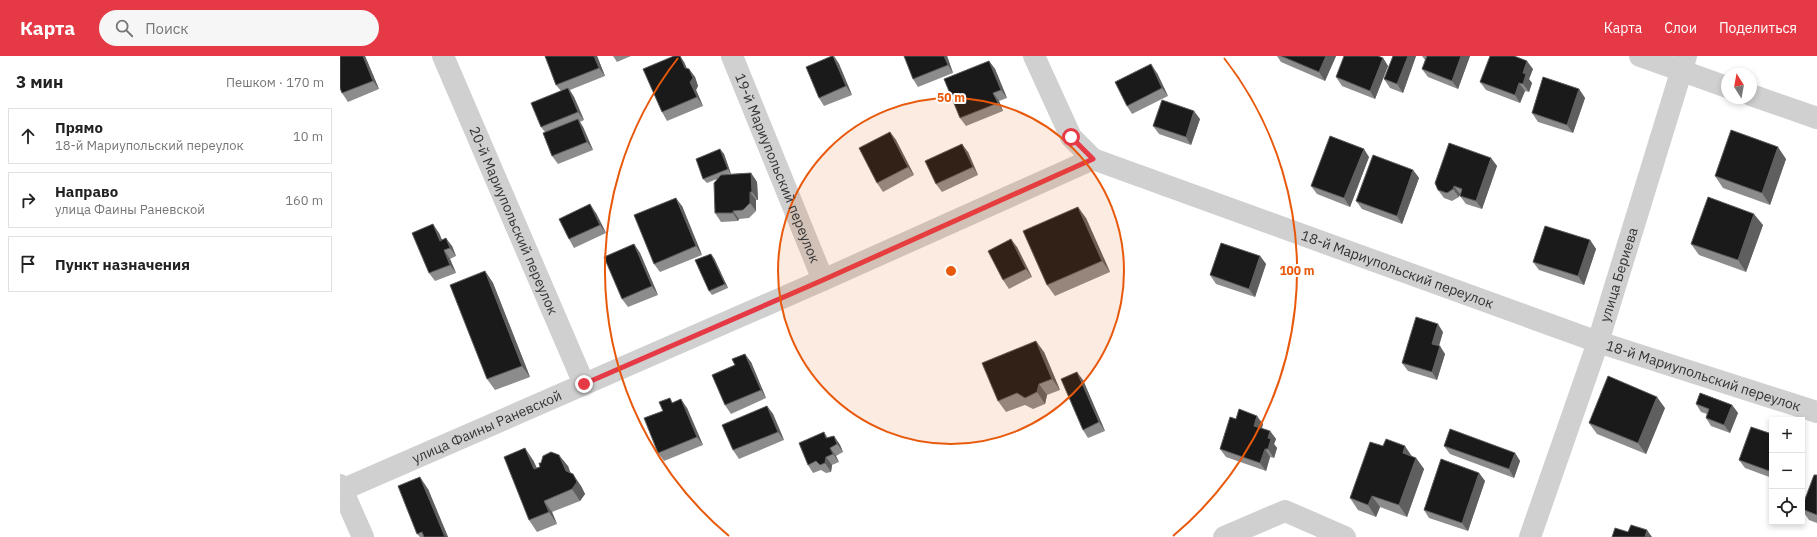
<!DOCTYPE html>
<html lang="ru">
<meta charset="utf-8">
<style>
:root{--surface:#fff;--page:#f6f6f6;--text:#222;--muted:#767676;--line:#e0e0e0;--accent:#e63946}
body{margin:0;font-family:"IBM Plex Sans",sans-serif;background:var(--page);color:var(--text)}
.controls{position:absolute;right:12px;bottom:12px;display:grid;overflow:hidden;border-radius:0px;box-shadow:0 2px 6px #0003}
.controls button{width:36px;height:36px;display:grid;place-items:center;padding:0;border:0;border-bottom:1px solid var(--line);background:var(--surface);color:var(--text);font:20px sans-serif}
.compass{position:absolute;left:1381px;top:12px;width:36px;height:36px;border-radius:50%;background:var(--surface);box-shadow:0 2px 6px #0003;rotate:349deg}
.stop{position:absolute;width:12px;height:12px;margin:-9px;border:3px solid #e63946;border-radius:50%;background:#fff}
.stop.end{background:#e63946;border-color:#fff;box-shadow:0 1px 4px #0008}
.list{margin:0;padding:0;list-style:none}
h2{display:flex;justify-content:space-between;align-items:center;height:52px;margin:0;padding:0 16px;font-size:17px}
h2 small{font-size:13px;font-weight:400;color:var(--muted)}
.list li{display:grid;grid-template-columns:26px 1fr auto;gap:12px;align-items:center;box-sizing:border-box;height:56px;margin:0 8px 8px;padding:0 8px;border:1px solid var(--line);border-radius:0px}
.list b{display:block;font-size:15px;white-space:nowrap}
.list p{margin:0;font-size:13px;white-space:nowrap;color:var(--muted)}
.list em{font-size:13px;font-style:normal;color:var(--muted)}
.icon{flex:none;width:22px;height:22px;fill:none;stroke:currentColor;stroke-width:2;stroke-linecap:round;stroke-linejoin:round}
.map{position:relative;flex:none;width:1477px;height:481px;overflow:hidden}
header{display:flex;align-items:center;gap:24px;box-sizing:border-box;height:56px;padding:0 20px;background:var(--accent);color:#fff}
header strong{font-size:19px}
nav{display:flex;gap:22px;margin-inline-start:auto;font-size:14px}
.search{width:280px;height:36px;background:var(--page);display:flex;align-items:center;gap:10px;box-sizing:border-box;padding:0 14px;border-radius:22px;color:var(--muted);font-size:15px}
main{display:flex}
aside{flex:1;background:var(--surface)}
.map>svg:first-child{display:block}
</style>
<header>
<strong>Карта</strong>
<div class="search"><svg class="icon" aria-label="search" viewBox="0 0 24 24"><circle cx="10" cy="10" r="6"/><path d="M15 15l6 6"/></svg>Поиск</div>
<nav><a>Карта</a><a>Слои</a><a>Поделиться</a></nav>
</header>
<main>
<aside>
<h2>3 мин<small>Пешком · 170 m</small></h2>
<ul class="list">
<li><svg class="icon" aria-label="ahead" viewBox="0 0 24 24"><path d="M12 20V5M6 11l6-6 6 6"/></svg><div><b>Прямо</b><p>18-й Мариупольский переулок</p></div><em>10 m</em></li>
<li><svg class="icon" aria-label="right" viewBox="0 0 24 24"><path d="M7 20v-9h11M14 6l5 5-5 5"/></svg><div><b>Направо</b><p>улица Фаины Раневской</p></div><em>160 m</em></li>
<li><svg class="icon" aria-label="arrive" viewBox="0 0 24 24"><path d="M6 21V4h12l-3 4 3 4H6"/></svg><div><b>Пункт назначения</b></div></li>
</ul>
</aside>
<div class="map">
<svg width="1477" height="481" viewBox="0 0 1477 481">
<rect width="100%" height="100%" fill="#fff"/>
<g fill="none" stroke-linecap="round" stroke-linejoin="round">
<g stroke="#d0d0d0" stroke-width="22">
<path id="s1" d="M103 0 244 328"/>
<path id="s2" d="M392 0 483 224"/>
<path id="s3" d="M694 0 731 81 753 103 1258 286 1477 356"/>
<polyline points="1300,0 1387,31"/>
<polyline points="1411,39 1477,62"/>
<polyline points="0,429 23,481"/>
<path id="s4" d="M2 434 483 224 753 103"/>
<polyline points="884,481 945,455 1005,481"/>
<path id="s5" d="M1190 481 1258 286 1346 0"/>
</g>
</g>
<g fill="#8c8c8c">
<polygon points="25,0 39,33 8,46 2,37"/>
<polygon points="205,0 257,0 265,20 230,34 234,41 244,64 240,66 243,71 253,94 218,108 212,100 205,76 201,71 221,35 216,29"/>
<polygon points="273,0 291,0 277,6"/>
<polygon points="334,0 340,0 344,6 347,13 349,13 355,21 358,30 356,34 363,50 327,65 322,56"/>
<polygon points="494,0 499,8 512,39 484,50 479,42"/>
<polygon points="565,0 607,0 613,17 578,31 573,23"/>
<polygon points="937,0 996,0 985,25 941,6"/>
<polygon points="1053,0 1076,0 1063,37 1050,32 1044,23"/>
<polygon points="1082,0 1130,0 1118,33 1088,21 1082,13 1085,4"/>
<polygon points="1043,2 1048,10 1035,43 1002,30 996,21"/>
<polygon points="649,5 655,13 667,42 659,45 663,55 626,70 620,62"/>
<polygon points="1193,13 1189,23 1192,27 1189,36 1185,35 1180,47 1146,34 1140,26"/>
<polygon points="817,17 828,40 792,58 787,50"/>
<polygon points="1239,33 1245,42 1233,77 1198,66 1192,57"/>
<polygon points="860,63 851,89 819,78 813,70"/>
<polygon points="550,76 556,84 574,119 543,136 537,127"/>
<polygon points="380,93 384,98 391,118 389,118 411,117 417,126 418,144 416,144 416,155 409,162 399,163 398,165 381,166 375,157 377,123 367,127 363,123"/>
<polygon points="628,96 638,119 602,136 596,128"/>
<polygon points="1029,101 1010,151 977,138 971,130"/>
<polygon points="1151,102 1157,110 1142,153 1126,148 1120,140 1120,138 1119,141 1112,145 1104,142 1098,134"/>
<polygon points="1446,103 1430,149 1383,132 1375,120"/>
<polygon points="1073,114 1079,122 1062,168 1022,153 1016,145"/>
<polygon points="342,150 362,199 320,216 314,208"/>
<polygon points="256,157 266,177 234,192 229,183"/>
<polygon points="746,162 770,216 715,240 707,229"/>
<polygon points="1423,169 1406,216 1359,199 1351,188"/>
<polygon points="99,177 102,184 112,190 116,200 110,203 116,217 95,225 89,217"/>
<polygon points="1250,184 1256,193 1244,229 1199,214 1193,206"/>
<polygon points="294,188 300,197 318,239 288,251 282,243"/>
<polygon points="677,191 692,221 669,233 663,224"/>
<polygon points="920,200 926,208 915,241 876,228 870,219"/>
<polygon points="374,202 388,232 372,239 369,235"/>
<polygon points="145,215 153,227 190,321 155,334 147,323"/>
<polygon points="1103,276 1099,290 1105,298 1097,324 1068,315 1062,307"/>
<polygon points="704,296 720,334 707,339 705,348 693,353 685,349 666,356 658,345"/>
<polygon points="411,306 426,342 391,358 385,349 395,309"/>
<polygon points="743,324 765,375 748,382 743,374"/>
<polygon points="333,347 347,352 363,389 324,405 318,397 323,355"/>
<polygon points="1356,348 1392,349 1398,357 1390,377 1371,370 1366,362 1367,358 1361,356"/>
<polygon points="427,350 433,358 444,384 399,403 393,394"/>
<polygon points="1325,352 1306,398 1257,378 1249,367"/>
<polygon points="896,363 923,368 922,372 930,375 936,383 934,388 937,392 934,402 930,401 926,415 886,401 880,393"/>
<polygon points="484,376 488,382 494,380 500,389 503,396 496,400 499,406 492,409 491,416 486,417 481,414 473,417 468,409"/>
<polygon points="1432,378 1432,422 1405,412 1399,404"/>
<polygon points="1104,390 1175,397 1180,405 1174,422 1110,398"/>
<polygon points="1072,401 1076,402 1084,413 1067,461 1040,451 1036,461 1018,454 1010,442"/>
<polygon points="193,404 197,412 228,410 230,417 241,430 245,438 240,445 212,456 217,468 197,476 189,464"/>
<polygon points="1139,417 1145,425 1128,475 1089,462 1084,454"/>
<polygon points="1477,419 1477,467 1469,464 1462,454"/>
<polygon points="88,433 108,481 80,481 77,478"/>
</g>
<g fill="#5f5f5f">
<polygon points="23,0 25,0 39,33 33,25"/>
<polygon points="254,0 257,0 265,20 259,12"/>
<polygon points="340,0 344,6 351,21 345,12"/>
<polygon points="494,0 499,8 512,39 506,30"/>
<polygon points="604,0 607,0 613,17 608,9"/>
<polygon points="986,0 996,0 985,25 979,16"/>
<polygon points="1068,0 1076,0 1063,37 1057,28"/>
<polygon points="1121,0 1130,0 1118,33 1112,25"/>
<polygon points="1043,2 1048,10 1035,43 1030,35"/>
<polygon points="649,5 655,13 667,42 661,34"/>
<polygon points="1187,5 1193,13 1189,23 1192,27 1189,36 1183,28 1183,17"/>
<polygon points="811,8 817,17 828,40 822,32"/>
<polygon points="349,13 355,21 358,30 356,34 363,50 357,41 350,26"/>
<polygon points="1179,27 1185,35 1180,47 1175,39"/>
<polygon points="228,32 234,41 244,64 238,56"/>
<polygon points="1239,33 1245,42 1233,77 1227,69"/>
<polygon points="653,37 659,45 663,55 658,47"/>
<polygon points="854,55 860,63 851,89 846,81"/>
<polygon points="238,63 243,71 253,94 247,86"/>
<polygon points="550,76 556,84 574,119 568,111"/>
<polygon points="622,88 628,96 638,119 633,111"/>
<polygon points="1438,91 1446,103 1430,149 1422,137"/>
<polygon points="380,93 384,98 391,118 388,113"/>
<polygon points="1024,93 1029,101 1010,151 1004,142"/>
<polygon points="1151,102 1157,110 1142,153 1136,145"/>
<polygon points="1073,114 1079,122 1062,168 1057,160"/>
<polygon points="411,117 417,126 418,144 412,136"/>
<polygon points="1114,130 1120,138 1119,141 1113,133"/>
<polygon points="410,136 416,144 416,155 410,147"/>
<polygon points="336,142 342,150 362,199 356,190"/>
<polygon points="250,148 256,157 266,177 260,169"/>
<polygon points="738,151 746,162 770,216 762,205"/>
<polygon points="393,155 399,163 398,165 393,157"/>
<polygon points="1414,158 1423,169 1406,216 1398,204"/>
<polygon points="93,168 99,177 106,193 100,185"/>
<polygon points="106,182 112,190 116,200 110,192"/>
<polygon points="671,183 677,191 692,221 686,213"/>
<polygon points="1250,184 1256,193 1244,229 1238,220"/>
<polygon points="294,188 300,197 318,239 312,230"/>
<polygon points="104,194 110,203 116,217 110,209"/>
<polygon points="371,198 374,202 388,232 385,228"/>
<polygon points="920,200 926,208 915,241 909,233"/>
<polygon points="145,215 153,227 190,321 182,310"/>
<polygon points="1098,268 1103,276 1097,296 1092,288"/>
<polygon points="696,285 704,296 720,334 712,323"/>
<polygon points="1100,290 1105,298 1097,324 1092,316"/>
<polygon points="405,298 411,306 426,342 421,334"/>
<polygon points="737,316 743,324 765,375 759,366"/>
<polygon points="699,328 707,339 705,348 697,336"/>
<polygon points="1317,341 1325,352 1306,398 1298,387"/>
<polygon points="341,343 347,352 363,389 357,381"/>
<polygon points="1392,349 1398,357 1390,377 1384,369"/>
<polygon points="427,350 433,358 444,384 438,376"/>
<polygon points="917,360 923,368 920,378 914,370"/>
<polygon points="930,375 936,383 934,388 937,392 934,402 928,393 928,382"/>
<polygon points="494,380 500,389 503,396 497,388"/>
<polygon points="1065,390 1073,402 1063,397"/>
<polygon points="185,392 193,404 202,424 194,413"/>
<polygon points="490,392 496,400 499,406 493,398"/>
<polygon points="925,393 930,401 926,415 920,407"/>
<polygon points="1175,397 1180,405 1174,422 1169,413"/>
<polygon points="219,399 228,410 234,426 226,415"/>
<polygon points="486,401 492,409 491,416 485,407"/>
<polygon points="1076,402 1084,413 1067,461 1059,449"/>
<polygon points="1139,417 1145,425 1128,475 1122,467"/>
<polygon points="233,418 241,430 245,438 240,445 232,433"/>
<polygon points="80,421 88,433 108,481 105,481"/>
<polygon points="1032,440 1040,451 1036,461 1028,449"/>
<polygon points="204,445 212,456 217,468 209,456"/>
<polygon points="1307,474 1312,481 1305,481"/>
</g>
<g fill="#1a1a1a" stroke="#5f5f5f">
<polygon points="0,0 23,0 33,25 2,37 0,32"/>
<polygon points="205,0 254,0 259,12 216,29"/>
<polygon points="334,0 340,0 345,12 349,13 353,22 350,26 357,41 322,56 303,13"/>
<polygon points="492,0 493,0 506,30 479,42 466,11"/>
<polygon points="564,0 604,0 608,9 573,23"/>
<polygon points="941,0 986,0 979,16"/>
<polygon points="1004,0 1038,0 1043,2 1030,35 996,21"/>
<polygon points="1053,0 1068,0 1057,28 1044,23"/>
<polygon points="1087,0 1121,0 1112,25 1082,13"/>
<polygon points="1150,0 1174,0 1187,5 1183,17 1186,18 1183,28 1179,27 1175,39 1140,26"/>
<polygon points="649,5 661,34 653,37 658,47 620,62 604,23"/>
<polygon points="811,8 822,32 787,50 775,26"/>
<polygon points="1203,21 1239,33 1227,69 1192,57"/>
<polygon points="228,32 238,56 201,71 191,47"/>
<polygon points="822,44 854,55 846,81 813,70"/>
<polygon points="238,63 247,86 212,100 203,77"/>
<polygon points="1391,74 1438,91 1422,137 1375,120"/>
<polygon points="550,76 568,111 537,127 519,92"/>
<polygon points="990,80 1024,93 1004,142 971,130"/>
<polygon points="1109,87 1151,102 1136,145 1120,140 1122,133 1114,130 1113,133 1107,137 1098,134 1095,127"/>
<polygon points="622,88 633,111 596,128 585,105"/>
<polygon points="380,93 388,113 363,123 356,103"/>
<polygon points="1033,99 1073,114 1057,160 1016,145"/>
<polygon points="411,117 412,136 410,136 410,147 403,154 393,155 393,157 375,157 374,127 381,119"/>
<polygon points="1368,141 1414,158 1398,204 1351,188"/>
<polygon points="336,142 356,190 314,208 294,159"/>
<polygon points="250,148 260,169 229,183 219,163"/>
<polygon points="738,151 762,205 707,229 683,175"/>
<polygon points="93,168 100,185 106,182 110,192 104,194 110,209 89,217 72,177"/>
<polygon points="1205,170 1250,184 1238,220 1193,206"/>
<polygon points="671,183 686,213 663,224 648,195"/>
<polygon points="881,187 920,200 909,233 870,219"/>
<polygon points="294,188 312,230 282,243 264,201"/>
<polygon points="371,198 385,228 369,235 355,204"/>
<polygon points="145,215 182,310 147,323 110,229"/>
<polygon points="1076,261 1098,268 1092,288 1100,290 1092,316 1062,307"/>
<polygon points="696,285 712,323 699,328 697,336 685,342 677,337 658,345 642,307"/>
<polygon points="405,298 421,334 385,349 372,319 395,309 392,303"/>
<polygon points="737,316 759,366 743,374 721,323"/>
<polygon points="1268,320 1317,341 1298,387 1249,367"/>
<polygon points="1360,337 1392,349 1384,369 1366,362 1369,353 1356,348"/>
<polygon points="330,342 332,347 341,343 357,381 318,397 304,362 323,355 319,346"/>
<polygon points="427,350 438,376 393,394 382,369"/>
<polygon points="899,353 917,360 914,370 930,375 928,382 931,383 928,393 925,393 920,407 880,393 890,361 896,363"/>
<polygon points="1411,371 1432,378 1432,416 1399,404"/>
<polygon points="1110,373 1175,397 1169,413 1104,390"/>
<polygon points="484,376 486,382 494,380 497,388 490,392 493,398 486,401 485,407 480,409 476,405 468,409 459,387"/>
<polygon points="1046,383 1065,390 1063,397 1076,402 1059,449 1032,440 1028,449 1010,442 1030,386 1043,390"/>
<polygon points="185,392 194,413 200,411 199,407 201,407 203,400 211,396 219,399 226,415 233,418 237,426 232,433 204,445 209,456 189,464 164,401"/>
<polygon points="1101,403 1139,417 1122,467 1084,454"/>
<polygon points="1474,419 1477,419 1477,459 1462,453 1462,451"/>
<polygon points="80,421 105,481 84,481 82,476 77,478 58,430"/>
<polygon points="1291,469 1307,474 1305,481 1272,481 1275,472 1288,476"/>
</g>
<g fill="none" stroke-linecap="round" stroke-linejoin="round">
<polyline stroke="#e63946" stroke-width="5" points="244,328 483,224 753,103 731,81"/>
</g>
<circle cx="611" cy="215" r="173" fill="#e8590c" fill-opacity=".12"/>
<g fill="none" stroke="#e8590c" stroke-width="2">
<circle cx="611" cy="215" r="173"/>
<path d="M389 480A346 346 0 0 1 338 2M884 2A346 346 0 0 1 833 480"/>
</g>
<g text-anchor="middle" stroke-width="4" stroke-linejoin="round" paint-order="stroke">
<g font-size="14" fill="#333" stroke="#fff">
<text dy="5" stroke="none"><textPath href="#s2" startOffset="121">19-й Мариупольский переулок</textPath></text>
<text dy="5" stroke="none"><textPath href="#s1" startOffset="179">20-й Мариупольский переулок</textPath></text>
<text dy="5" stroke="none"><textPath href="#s3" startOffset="444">18-й Мариупольский переулок</textPath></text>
<text dy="5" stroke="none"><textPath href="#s5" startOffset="277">улица Бериева</textPath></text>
<text dy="5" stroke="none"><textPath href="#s3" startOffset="768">18-й Мариупольский переулок</textPath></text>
<text dy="5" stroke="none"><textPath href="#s4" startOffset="158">улица Фаины Раневской</textPath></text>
</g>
</g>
<circle cx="611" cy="215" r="6" fill="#e8590c" stroke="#fff" stroke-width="2"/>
<g font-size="12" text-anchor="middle" font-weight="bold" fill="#e8590c" stroke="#fff" stroke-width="4" stroke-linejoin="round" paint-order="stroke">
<text x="611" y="46">50 m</text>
<text x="957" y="219">100 m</text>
</g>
</svg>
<div class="controls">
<button>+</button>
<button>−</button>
<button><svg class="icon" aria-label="locate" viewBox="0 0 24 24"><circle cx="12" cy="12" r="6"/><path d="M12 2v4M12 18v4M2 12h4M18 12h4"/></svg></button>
</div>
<svg class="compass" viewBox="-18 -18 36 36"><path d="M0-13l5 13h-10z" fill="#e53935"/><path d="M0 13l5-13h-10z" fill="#767676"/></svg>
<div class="stop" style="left:731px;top:81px"></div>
<div class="stop end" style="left:244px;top:328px"></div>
</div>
</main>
